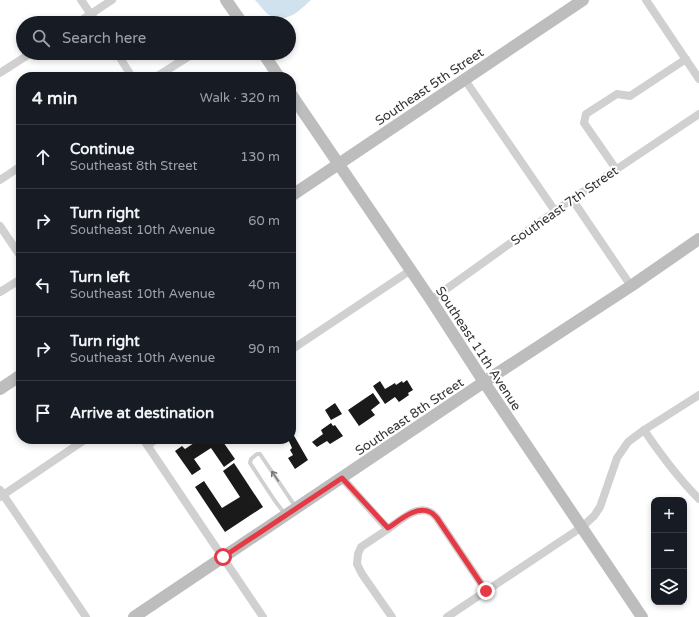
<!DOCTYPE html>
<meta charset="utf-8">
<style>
:root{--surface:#171b24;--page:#20242c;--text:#f1f3f6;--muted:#9ea1a6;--line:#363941}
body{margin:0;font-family:"Varela Round",sans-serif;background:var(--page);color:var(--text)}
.controls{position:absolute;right:12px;bottom:12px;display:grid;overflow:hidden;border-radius:8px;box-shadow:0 2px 6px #0003}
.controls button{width:36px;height:36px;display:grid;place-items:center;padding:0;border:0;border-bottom:1px solid var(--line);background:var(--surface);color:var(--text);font:20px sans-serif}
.stop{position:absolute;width:12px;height:12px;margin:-9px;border:3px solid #e63946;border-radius:50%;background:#fff}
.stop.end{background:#e63946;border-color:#fff;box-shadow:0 1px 4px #0008}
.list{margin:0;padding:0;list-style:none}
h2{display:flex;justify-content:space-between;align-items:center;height:52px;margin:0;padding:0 16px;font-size:17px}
h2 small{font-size:13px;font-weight:400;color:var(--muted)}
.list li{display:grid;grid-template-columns:26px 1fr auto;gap:12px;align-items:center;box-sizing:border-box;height:64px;padding:0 16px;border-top:1px solid var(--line)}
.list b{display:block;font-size:15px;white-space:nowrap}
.list p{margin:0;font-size:13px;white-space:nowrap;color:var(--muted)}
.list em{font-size:13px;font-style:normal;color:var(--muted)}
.icon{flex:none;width:22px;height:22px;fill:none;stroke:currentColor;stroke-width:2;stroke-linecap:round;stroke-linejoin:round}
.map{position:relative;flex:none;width:699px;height:617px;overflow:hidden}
.search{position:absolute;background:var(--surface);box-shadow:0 2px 6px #0003;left:16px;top:16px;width:280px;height:44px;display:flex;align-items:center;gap:10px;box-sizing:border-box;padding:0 14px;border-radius:22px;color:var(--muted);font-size:15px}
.panel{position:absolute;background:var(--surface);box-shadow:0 2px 6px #0003;left:16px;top:72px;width:280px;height:372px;border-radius:16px}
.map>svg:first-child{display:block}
</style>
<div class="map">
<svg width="699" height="617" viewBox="0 0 699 617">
<rect width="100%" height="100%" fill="#fff"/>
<path fill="#cfe2ee" d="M255 0H311C300 10 287 24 271 16 265 13 260 5 255 0Z"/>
<g fill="#1a1a1a">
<polygon points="407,380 413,390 408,393 409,395 399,402 395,397 385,404 373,386 380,381 385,389 395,383 396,385 402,381 403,383"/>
<polygon points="373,393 380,403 371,410 375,415 359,426 348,410"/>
<polygon points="335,403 342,414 331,420 325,410"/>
<polygon points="331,423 333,426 335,425 343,436 330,444 327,441 317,447 312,442 323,434 321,430"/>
<polygon points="293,434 308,460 295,469 288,458 293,455 290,450 292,448 288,439 291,439 291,436"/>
<polygon points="200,439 221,439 235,459 224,467 211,448 194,459 201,469 192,475 175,451 182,446 185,449"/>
<polygon points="234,463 263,507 225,532 195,487 204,481 222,508 240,497 223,471"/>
</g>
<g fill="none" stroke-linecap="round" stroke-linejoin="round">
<g stroke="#d0d0d0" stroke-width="4">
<polyline points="149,447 160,439"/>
<polyline points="285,514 275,501 250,463 251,459 257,454 260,454 295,506"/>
</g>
<g stroke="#d0d0d0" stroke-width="8">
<polyline points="81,0 97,23"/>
<polyline points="646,0 699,79"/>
<polyline points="77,23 112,0"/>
<polyline points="117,53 132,77"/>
<polyline points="0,73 31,53"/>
<polyline points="156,77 194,53"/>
<polyline points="465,80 555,211"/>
<polyline points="616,169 584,123 586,114 617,94 630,96 686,59"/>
<polyline points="0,180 21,166"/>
<polyline points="572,199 631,286"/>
<polyline points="0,226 21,257"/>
<polyline points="0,292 21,279"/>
<polyline points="431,300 572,199 699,114"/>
<polyline points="291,350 411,270"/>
<path d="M644 430C661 455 678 478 699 499"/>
<polyline points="143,439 263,617"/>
<path d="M342 478 388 529C399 521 416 505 430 512 433 513 435 516 437 518L486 591"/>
<polyline points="0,490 86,617"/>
<polyline points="0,497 86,439"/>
<polyline points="388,529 361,547 358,554 357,564 362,574 392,617"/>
<polyline points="447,617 582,527 594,516 600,507 617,458 628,442 644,430 699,395"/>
</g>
<g stroke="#bdbdbd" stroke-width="12">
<polyline points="226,0 242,23"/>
<polyline points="263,53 279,77"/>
<polyline points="291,94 431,300 484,382 642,617"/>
<polyline points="291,196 583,0"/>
<polyline points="0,389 21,375"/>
<polyline points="134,617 484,382 631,286 699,239"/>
</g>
</g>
<defs><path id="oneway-shaft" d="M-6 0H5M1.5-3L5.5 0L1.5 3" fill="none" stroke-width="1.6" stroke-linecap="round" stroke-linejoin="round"/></defs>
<use stroke="#7a7a7a" href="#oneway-shaft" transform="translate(275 476) rotate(-124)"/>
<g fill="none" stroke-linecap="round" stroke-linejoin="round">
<path stroke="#e63946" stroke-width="5" d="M223 557 342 478 388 528C399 521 416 505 430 512 433 513 435 516 437 518L486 591"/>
</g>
<g text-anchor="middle" stroke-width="4" stroke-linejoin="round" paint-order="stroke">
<g font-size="13" fill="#333" stroke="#fff">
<text transform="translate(429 86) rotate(-34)" y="5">Southeast 5th Street</text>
<text transform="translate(564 205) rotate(-35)" y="5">Southeast 7th Street</text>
<text transform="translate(479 348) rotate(57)" y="5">Southeast 11th Avenue</text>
<text transform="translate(409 416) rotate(-34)" y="5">Southeast 8th Street</text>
</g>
</g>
</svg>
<div class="controls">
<button>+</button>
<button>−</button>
<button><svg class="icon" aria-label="layers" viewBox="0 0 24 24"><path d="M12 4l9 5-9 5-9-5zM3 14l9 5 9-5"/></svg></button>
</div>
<div class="stop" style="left:223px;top:557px"></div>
<div class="stop end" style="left:486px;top:591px"></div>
<div class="search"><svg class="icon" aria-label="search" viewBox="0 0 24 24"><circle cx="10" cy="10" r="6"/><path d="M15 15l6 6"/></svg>Search here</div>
<section class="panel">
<h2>4 min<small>Walk · 320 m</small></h2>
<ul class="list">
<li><svg class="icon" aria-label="ahead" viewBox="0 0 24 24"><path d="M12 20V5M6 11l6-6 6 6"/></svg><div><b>Continue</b><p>Southeast 8th Street</p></div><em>130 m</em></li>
<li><svg class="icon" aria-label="right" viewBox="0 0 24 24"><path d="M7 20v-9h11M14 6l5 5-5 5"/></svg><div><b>Turn right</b><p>Southeast 10th Avenue</p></div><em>60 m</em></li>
<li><svg class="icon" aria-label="left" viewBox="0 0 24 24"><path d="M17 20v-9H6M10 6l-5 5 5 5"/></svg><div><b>Turn left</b><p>Southeast 10th Avenue</p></div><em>40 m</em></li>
<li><svg class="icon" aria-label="right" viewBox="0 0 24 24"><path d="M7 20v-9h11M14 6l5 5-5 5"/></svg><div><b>Turn right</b><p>Southeast 10th Avenue</p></div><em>90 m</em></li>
<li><svg class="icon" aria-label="arrive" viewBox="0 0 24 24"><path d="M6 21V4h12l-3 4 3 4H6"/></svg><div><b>Arrive at destination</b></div></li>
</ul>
</section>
</div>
